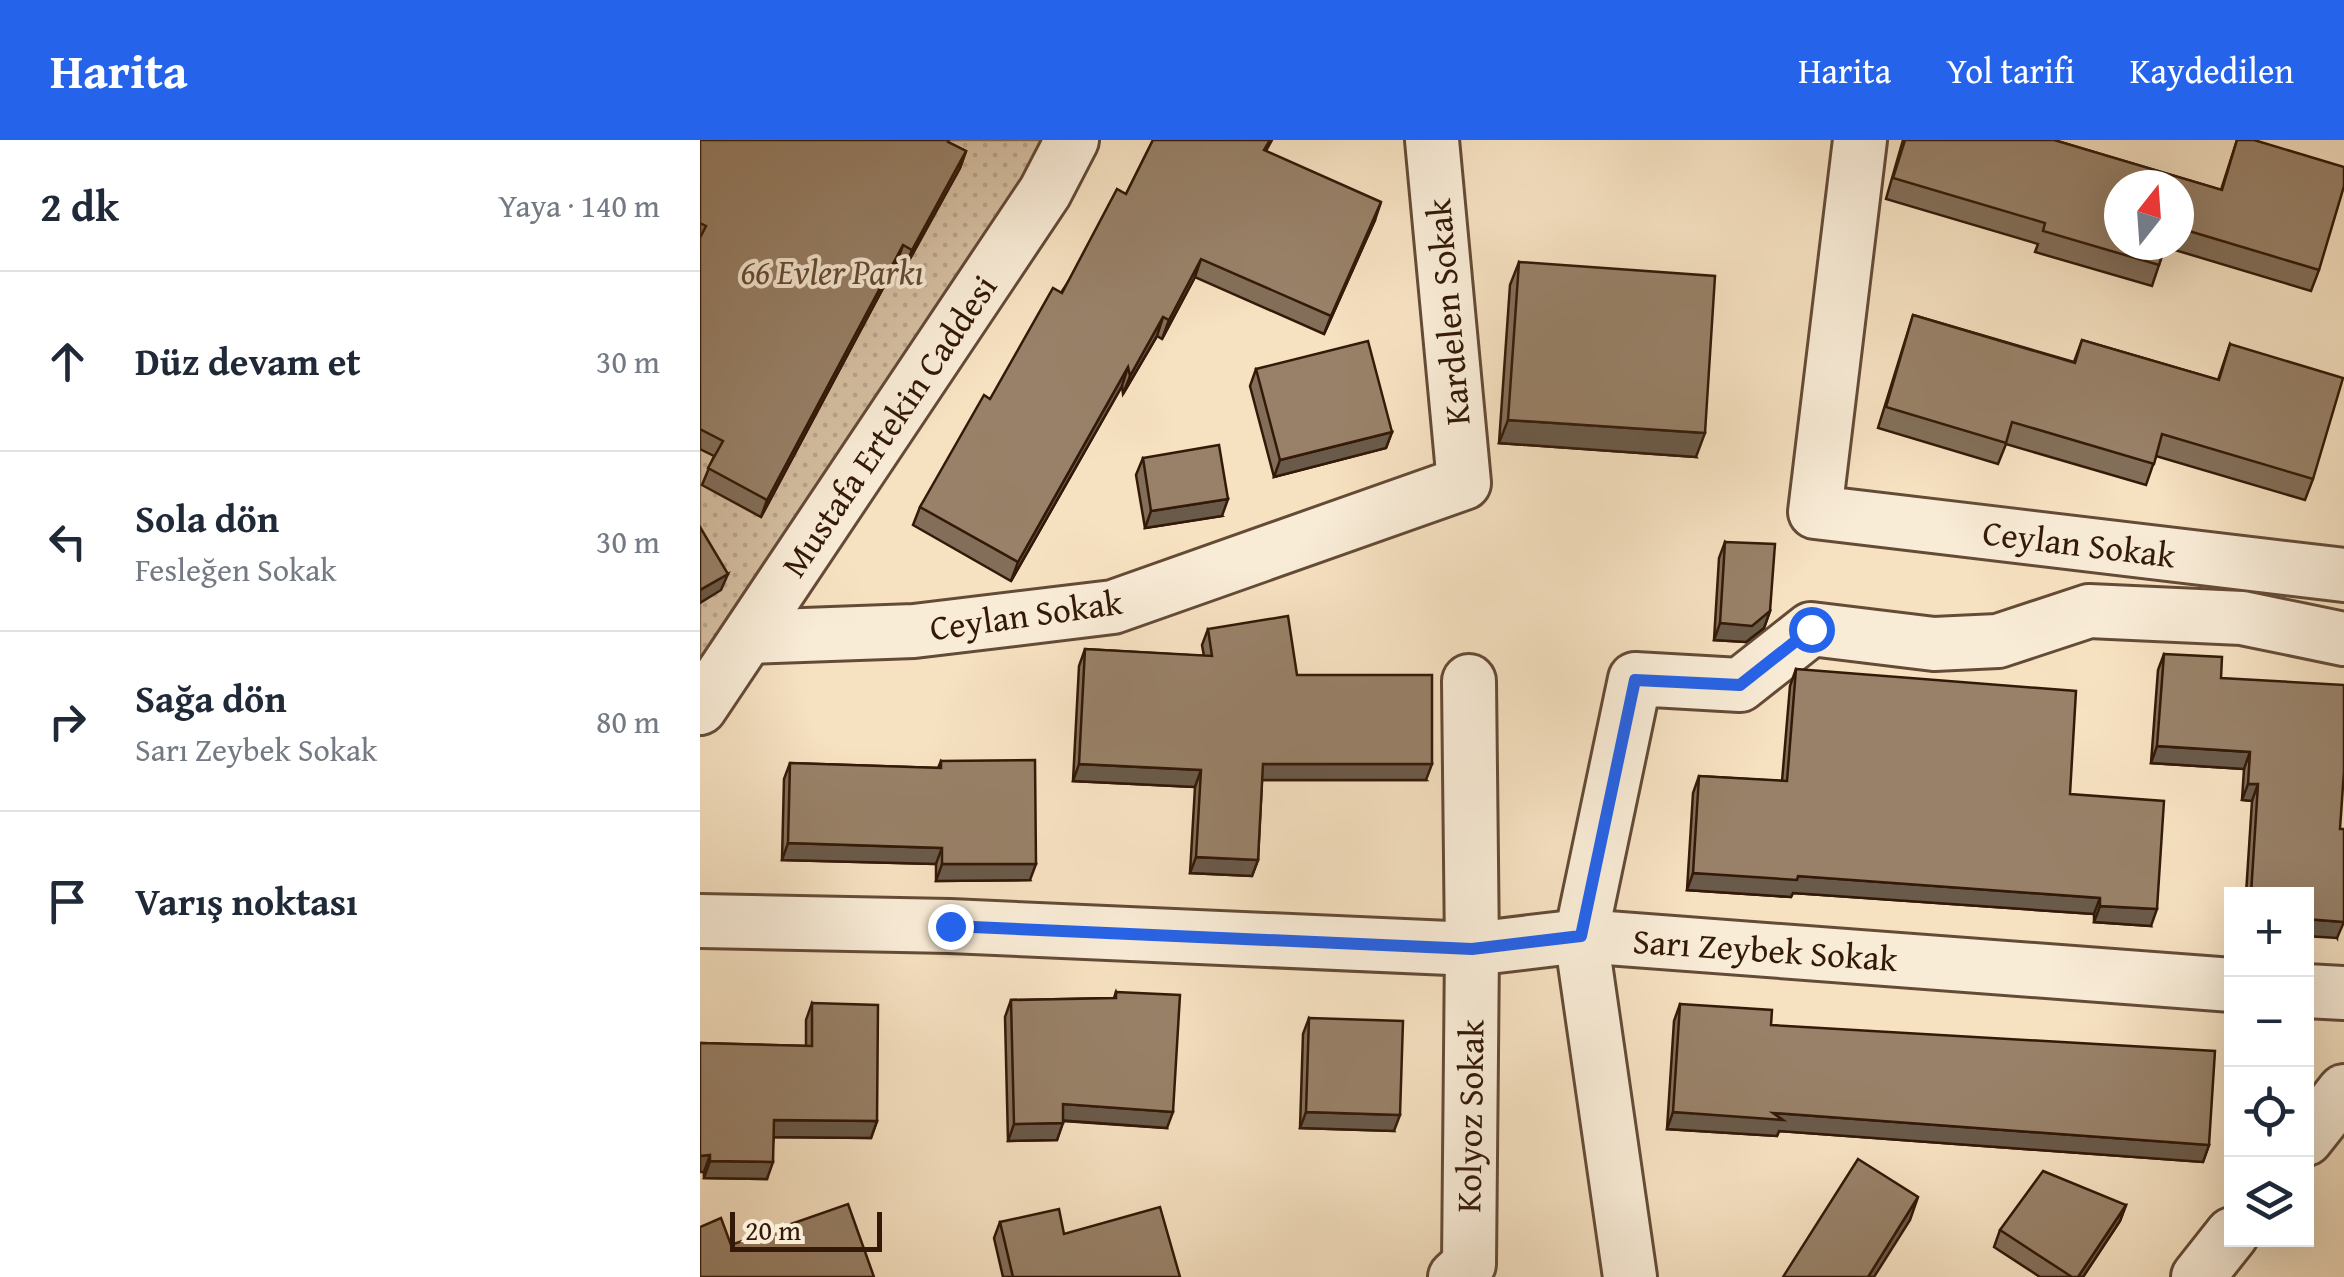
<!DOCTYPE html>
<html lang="tr">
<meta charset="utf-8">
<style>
:root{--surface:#fff;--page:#f2f2f3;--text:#1f2937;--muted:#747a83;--line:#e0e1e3;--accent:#2563eb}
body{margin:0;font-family:"Gentium Book Plus",serif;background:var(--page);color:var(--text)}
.controls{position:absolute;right:30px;bottom:30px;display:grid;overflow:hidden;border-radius:0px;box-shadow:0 10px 40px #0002}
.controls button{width:90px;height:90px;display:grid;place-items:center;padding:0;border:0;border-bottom:2px solid var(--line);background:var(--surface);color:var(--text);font:50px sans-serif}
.compass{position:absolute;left:1404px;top:30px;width:90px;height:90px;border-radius:50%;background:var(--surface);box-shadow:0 10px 40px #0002;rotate:17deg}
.scale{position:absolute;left:30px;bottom:25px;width:152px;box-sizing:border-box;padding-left:10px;border:5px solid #331908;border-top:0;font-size:28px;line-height:35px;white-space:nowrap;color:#331908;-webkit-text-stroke:8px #f9ecd7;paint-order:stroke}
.stop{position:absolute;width:30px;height:30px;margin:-22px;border:8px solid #2563eb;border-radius:50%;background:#fff}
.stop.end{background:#2563eb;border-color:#fff;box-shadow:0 2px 10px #0008}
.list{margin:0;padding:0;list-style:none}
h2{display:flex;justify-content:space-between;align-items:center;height:130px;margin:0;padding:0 40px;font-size:42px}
h2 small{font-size:32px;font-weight:400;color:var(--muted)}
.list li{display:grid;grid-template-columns:65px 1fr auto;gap:30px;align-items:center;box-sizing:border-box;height:180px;padding:0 40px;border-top:2px solid var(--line)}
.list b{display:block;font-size:38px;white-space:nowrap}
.list p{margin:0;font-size:32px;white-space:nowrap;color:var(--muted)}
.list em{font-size:32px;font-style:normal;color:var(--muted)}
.icon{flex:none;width:55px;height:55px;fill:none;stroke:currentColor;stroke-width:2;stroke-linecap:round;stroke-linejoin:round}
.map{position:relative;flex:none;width:1644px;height:1137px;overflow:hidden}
header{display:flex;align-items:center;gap:60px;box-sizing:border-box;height:140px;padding:0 50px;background:var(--accent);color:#fff}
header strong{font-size:48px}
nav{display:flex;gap:55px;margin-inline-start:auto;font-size:35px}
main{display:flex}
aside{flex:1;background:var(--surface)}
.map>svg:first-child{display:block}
</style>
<header>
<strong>Harita</strong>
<nav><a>Harita</a><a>Yol tarifi</a><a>Kaydedilen</a></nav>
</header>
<main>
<aside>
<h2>2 dk<small>Yaya · 140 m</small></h2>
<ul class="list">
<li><svg class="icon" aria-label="ahead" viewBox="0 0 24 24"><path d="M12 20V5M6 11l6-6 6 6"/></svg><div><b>Düz devam et</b></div><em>30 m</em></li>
<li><svg class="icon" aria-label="left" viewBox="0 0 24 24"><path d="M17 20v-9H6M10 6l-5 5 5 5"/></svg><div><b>Sola dön</b><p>Fesleğen Sokak</p></div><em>30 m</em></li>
<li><svg class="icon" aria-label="right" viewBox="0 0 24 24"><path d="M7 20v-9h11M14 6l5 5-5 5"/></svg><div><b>Sağa dön</b><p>Sarı Zeybek Sokak</p></div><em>80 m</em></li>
<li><svg class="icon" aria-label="arrive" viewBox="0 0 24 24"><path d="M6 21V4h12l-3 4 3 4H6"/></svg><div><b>Varış noktası</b></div></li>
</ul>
</aside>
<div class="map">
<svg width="1644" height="1137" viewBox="0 0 1644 1137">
<defs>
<pattern id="green-dots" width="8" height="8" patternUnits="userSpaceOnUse" patternTransform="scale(2.5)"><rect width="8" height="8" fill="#d5bfa2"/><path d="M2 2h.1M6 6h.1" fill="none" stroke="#b7a48a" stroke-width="1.8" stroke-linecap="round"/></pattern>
</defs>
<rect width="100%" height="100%" fill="#f6e1c1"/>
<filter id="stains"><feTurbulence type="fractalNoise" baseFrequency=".002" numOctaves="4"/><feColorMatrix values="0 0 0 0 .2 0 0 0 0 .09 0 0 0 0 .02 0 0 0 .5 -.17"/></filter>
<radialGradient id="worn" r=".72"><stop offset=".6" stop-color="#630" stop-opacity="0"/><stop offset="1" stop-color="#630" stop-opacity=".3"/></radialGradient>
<polygon fill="url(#green-dots)" stroke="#846c55" stroke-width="2.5" points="0,0 372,0 0,568"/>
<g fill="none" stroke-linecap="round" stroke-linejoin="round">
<defs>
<g id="minor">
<polyline points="1160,0 1115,372 1644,435"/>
<polyline points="48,497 214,491 413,467 764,343 732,0"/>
<polyline points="0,568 345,52 372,0"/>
<polyline points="0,781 250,786 772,809 881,796 1532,845"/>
<polyline points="1606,851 1644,853"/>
<polyline points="1606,999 1644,951"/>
<polyline points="755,1137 769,1124 772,809 769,541"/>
<polyline points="930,1137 881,796 935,539 1040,545 1111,489 1234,504 1298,501 1389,471 1542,478 1644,499"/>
<polyline points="1498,1137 1532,1094"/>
</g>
</defs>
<use href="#minor" stroke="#644b36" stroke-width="58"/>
<use href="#minor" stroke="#f9ecd7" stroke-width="52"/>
</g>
<g fill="#836f59" stroke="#331908" stroke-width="2.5" fill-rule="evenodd">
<polygon points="0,0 250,3 266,11 260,28 206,126 197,122 61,377 2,345 14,316 0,309"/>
<polygon points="453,0 572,0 566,11 675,80 624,194 495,137 462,199 457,196 423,254 422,246 311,441 213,385 220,367 426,54"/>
<path d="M1203 0H1354L1521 50 1537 0 1619 130 1611 151 1465 107 1452 146 1335 112 1338 104 1186 59ZM1479 45V105H1419Z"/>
<polygon points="819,122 996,317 799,303 810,145"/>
<polygon points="1213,175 1374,222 1382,200 1518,240 1530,204 1613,339 1605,360 1456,316 1446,345 1306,304 1298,324 1178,288"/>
<polygon points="556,229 692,292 686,308 574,337 550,246"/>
<polygon points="443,318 522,376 445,388 436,335"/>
<polygon points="1025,402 1070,471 1064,488 1046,502 1014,500 1019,418"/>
<polygon points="508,489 597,535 726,640 562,640 558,720 552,736 490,733 495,647 373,641 379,526 385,509 504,516 502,505"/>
<polygon points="1464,514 1521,538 1640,689 1637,798 1606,754 1546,754 1552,661 1542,660 1544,629 1451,623 1458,530"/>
<polygon points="1096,529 1370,654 1451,786 1394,782 1394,774 1093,753 1091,757 987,750 993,653 999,636 1082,641 1090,546"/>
<polygon points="241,621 330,740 236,741 236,724 82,720 84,639 90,623 238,628"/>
<polygon points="416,852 467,988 363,981 357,1000 308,1001 305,877 311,860 414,858"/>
<polygon points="112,863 177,981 171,998 74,997 67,1039 4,1038 0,903 106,906 106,880"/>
<polygon points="980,864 1071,885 1509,1005 1503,1022 1079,991 1077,996 967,989 974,881"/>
<polygon points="609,878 694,991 600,988 603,894"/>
<polygon points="1426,1065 1420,1081 1383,1137 1340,1137 1294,1107 1300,1090"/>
<polygon points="300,1082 364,1094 480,1137 303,1137 294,1098"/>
</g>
<g fill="#6a5a49" stroke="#331908" stroke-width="2.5">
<polygon points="266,11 260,28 206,126 212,110"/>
<polygon points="681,62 675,80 624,194 631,176"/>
<polygon points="203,105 197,122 61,377 67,360"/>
<polygon points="501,119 495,137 462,199 469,180"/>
<polygon points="463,177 457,196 423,254 430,236"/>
<polygon points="428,227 422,246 311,441 318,422"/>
<polygon points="808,280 1005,293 996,317 799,303"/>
<polygon points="692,292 686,308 574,337 580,320"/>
<polygon points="528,359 522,376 445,388 451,371"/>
<polygon points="28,434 21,450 0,463 0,450"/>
<polygon points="1070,471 1064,488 1046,502 1014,500 1020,483"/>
<polygon points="1457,606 1550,612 1544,629 1451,623"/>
<polygon points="379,624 501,630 495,647 373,641"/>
<polygon points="563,624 732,624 726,640 557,640"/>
<polygon points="1548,644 1558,644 1552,661 1542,660"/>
<polygon points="88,703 242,708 236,724 82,720"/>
<polygon points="496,717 558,720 552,736 490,733"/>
<polygon points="242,724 336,724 330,740 236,741"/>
<polygon points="993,733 1098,736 1400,758 1394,774 1093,753 1091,757 987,750"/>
<polygon points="1400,766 1457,769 1451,786 1394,782"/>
<polygon points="1606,779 1644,782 1637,798 1606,796"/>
<polygon points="363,964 473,972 467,988 357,980"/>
<polygon points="606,972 700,975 694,991 600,988"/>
<polygon points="973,972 1073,973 1509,1005 1503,1022 1079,991 1077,996 967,989"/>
<polygon points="74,980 177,981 171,998 68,997"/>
<polygon points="363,983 357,1000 308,1001 314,984"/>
<polygon points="10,1015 4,1032 0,1032 0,1016"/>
<polygon points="10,1021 73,1022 67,1039 4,1038"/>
<polygon points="1218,1057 1210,1080 1174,1137 1168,1137"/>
<polygon points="1426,1065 1420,1081 1383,1137 1378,1137"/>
</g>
<g fill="#988168" stroke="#331908" stroke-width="2.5">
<polygon points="0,0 249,0 248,2 266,11 212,110 203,105 67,360 8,328 23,301 0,289 0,98 6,86 0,83"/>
<polygon points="453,0 570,0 564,10 681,62 631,176 501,119 469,180 463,177 430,236 428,227 318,422 220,367 284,255 290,259 353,148 362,153 417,49 426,54"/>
<polygon points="1205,0 1354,0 1522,50 1537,0 1554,0 1644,27 1644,46 1619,130 1479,88 1479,45 1419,45 1419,105 1465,105 1459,125 1343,91 1345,83 1193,38"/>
<polygon points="819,122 1015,136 1005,293 808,280"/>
<polygon points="1213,175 1375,223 1382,200 1519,240 1530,204 1643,238 1613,339 1462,294 1454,324 1312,282 1306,303 1186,267"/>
<polygon points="668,201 692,292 580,320 556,229"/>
<polygon points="519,305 528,359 451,371 443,318"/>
<polygon points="0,387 28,434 0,450"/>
<polygon points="1025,402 1075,404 1070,471 1052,486 1020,483"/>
<polygon points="588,476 597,535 732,535 732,624 563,624 558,720 496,717 501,630 379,624 385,509 512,516 508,489"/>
<polygon points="1464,514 1522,517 1521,538 1644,545 1644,631 1640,689 1644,689 1644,782 1606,779 1606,754 1551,754 1558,644 1548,644 1550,612 1457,606"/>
<polygon points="1096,529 1376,551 1370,654 1464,661 1457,769 1400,766 1400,758 1098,736 1097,740 993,733 999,636 1087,641"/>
<polygon points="335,620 336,724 242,724 242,708 88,703 90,623 241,628 241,621"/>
<polygon points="416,852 480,855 473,972 363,964 363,983 314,984 311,860 416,858"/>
<polygon points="112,863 178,865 177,981 74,980 73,1022 10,1021 10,1015 0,1016 0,903 112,906"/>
<polygon points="980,864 1072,870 1071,885 1515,911 1509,1005 1073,973 1083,980 973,972"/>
<polygon points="609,878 703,881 700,975 606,972"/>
<polygon points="1158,1019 1218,1057 1168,1137 1083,1137"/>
<polygon points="1343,1031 1426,1065 1378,1137 1372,1137 1300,1090"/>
<polygon points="148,1064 174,1137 0,1137 0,1087 21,1078 31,1105"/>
<polygon points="460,1067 480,1137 313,1137 300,1082 359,1069 364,1094"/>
</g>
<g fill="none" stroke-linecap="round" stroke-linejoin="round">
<polyline stroke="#2563eb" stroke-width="12" points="250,786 772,809 881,796 935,540 1040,545 1111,489"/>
</g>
<g text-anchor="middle" stroke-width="8" stroke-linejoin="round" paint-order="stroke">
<g font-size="35" font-style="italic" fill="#644b36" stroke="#f9ecd7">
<text x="132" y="144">66 Evler Parkı</text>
</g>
<g font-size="35" fill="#331908" stroke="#f9ecd7">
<text transform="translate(748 172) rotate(-95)" y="12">Kardelen Sokak</text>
<text transform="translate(189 286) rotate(-56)" y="12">Mustafa Ertekin Caddesi</text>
<text transform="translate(1379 404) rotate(7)" y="12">Ceylan Sokak</text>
<text transform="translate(326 475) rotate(-8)" y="12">Ceylan Sokak</text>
<text transform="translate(1065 810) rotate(4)" y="12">Sarı Zeybek Sokak</text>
<text transform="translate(770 976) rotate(-89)" y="12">Kolyoz Sokak</text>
</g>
</g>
<rect width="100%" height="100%" filter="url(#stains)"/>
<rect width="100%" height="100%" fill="url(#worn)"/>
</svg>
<div class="controls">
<button>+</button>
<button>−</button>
<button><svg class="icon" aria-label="locate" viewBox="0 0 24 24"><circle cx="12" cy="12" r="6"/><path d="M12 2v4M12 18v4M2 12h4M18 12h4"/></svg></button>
<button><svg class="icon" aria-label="layers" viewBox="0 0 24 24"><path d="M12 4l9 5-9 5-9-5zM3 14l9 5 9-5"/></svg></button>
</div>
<svg class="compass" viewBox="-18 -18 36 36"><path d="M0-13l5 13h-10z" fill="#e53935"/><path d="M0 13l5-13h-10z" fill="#747a83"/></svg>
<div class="scale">20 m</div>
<div class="stop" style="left:1111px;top:489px"></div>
<div class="stop end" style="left:250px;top:786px"></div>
</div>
</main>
